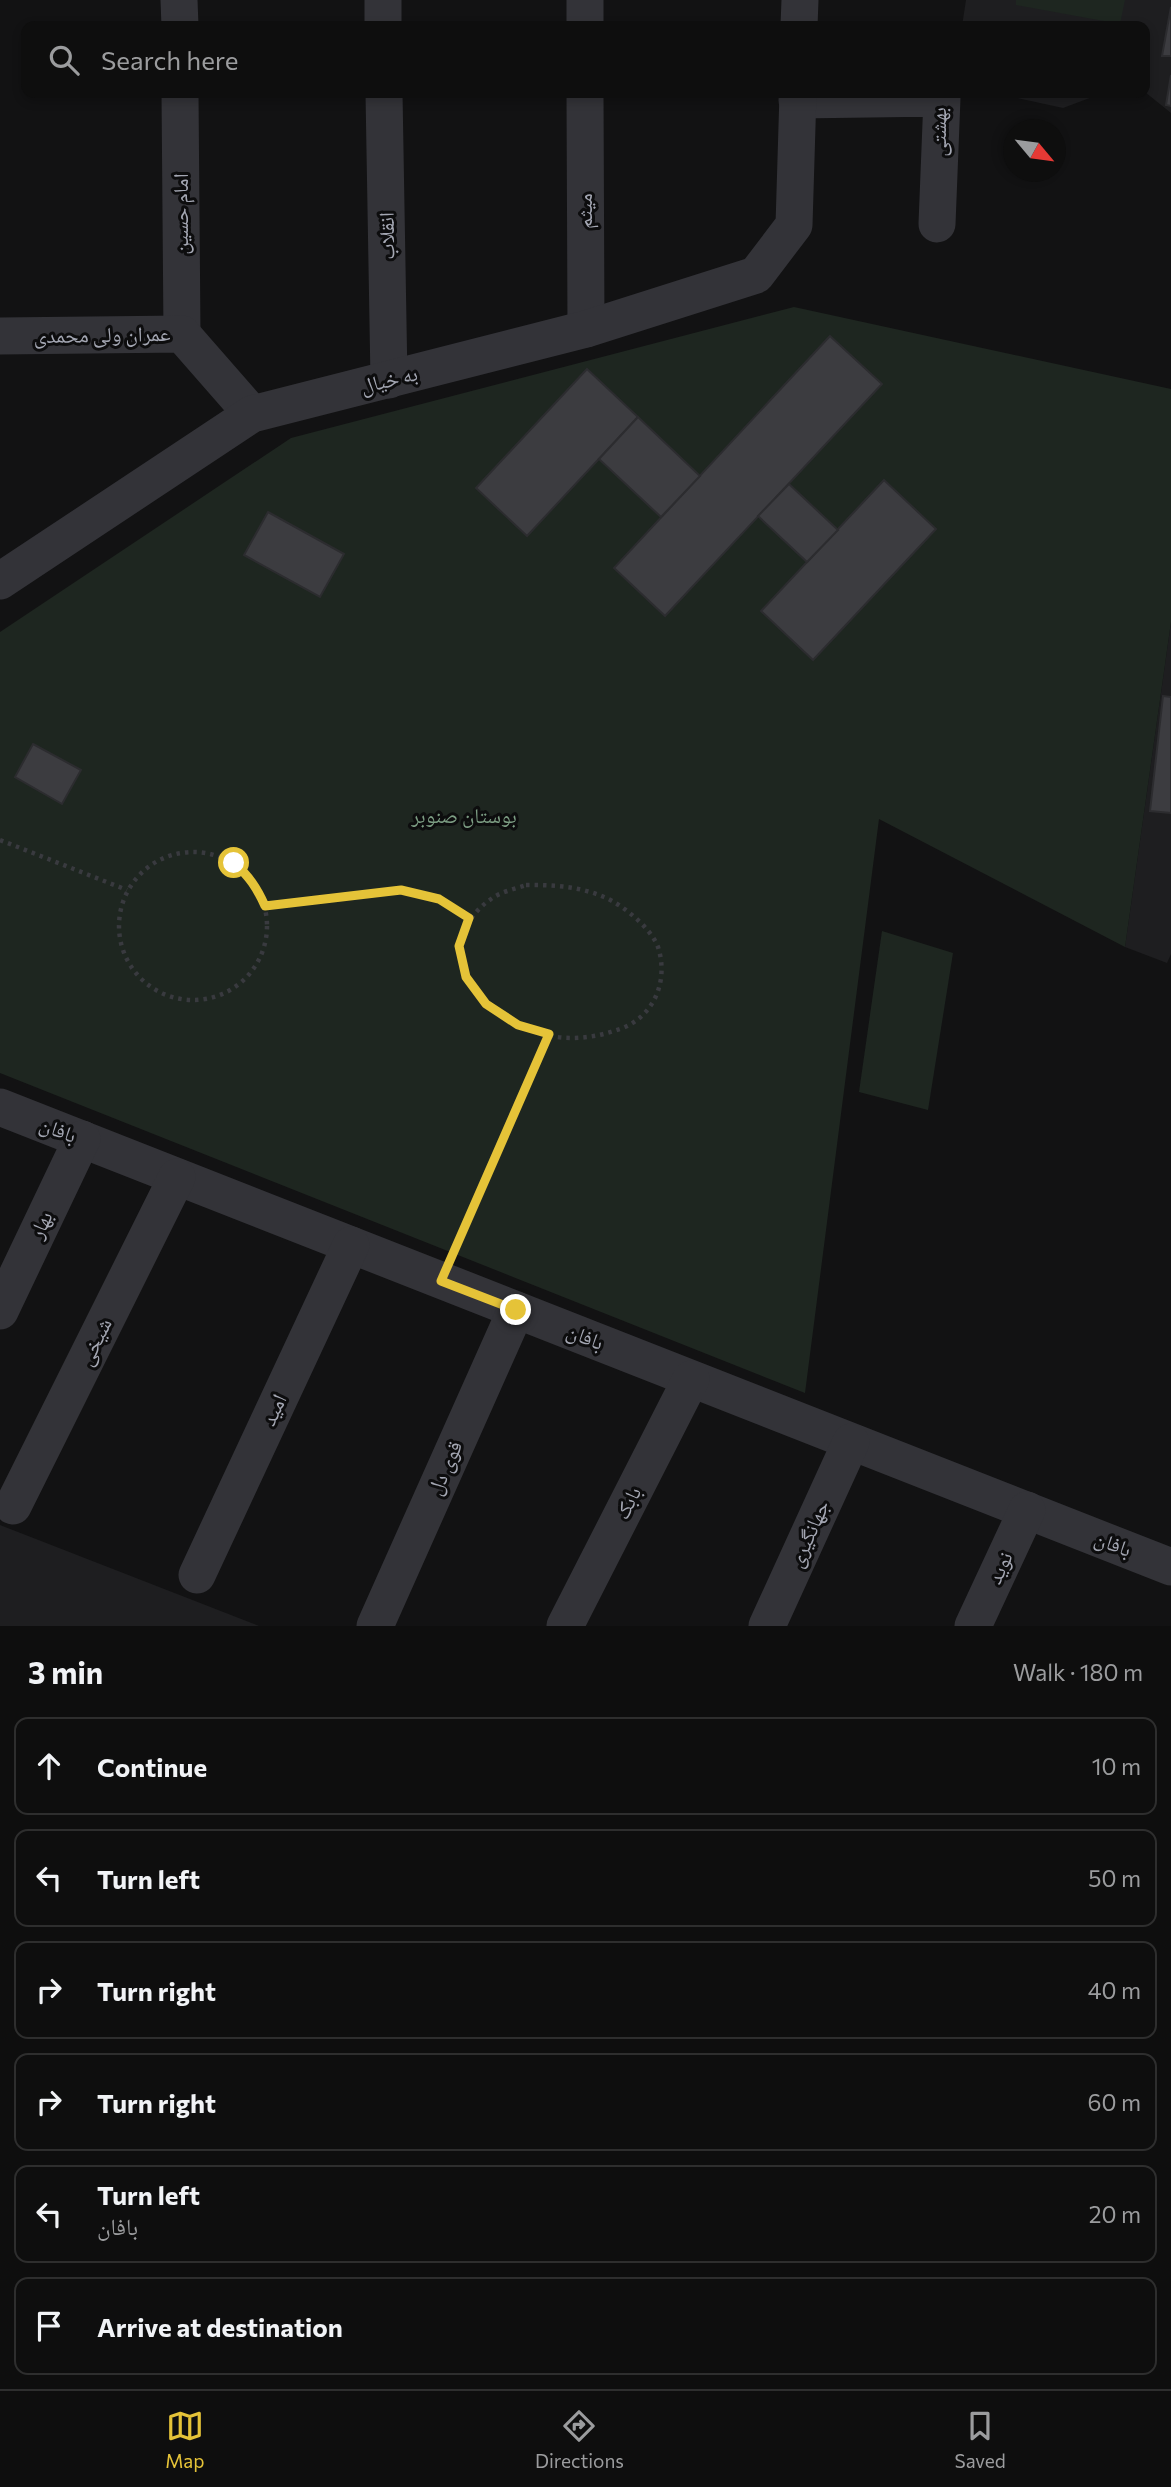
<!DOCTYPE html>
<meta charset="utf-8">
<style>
:root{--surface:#0e0e0e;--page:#1c1c1c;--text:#f1f3f6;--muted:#9b9c9e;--line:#2e2e2e;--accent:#e5c338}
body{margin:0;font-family:Commissioner,"Noto Naskh Arabic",sans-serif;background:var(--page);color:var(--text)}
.compass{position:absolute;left:1003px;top:119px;width:63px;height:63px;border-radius:50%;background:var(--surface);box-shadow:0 4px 10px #0003;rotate:119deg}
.stop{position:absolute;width:21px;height:21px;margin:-16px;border:5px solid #e5c338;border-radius:50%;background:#fff}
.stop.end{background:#e5c338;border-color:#fff;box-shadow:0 2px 7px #0008}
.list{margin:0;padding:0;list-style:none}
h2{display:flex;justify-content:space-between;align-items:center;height:91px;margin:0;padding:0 28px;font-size:30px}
h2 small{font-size:23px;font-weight:400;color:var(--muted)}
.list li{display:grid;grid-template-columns:46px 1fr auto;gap:21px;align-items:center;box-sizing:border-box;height:98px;margin:0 14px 14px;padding:0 14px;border:2px solid var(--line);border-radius:14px}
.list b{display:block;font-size:26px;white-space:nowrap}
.list p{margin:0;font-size:23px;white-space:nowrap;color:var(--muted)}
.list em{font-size:23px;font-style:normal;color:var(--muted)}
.icon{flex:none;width:38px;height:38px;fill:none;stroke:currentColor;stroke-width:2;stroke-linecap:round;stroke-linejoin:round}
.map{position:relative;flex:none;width:1171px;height:1626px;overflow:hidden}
.search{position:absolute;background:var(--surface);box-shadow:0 4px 10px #0003;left:21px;right:21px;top:21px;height:77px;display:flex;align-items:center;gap:18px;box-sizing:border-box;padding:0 24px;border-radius:14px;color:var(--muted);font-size:26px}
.sheet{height:763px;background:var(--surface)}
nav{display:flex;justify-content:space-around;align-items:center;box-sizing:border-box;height:98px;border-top:2px solid var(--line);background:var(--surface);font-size:19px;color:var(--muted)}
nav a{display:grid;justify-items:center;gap:4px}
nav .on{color:var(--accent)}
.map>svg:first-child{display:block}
</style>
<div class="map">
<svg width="1171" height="1626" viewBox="0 0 1171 1626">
<rect width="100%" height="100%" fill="#121213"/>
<g fill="#1e1e20">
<polygon points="966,0 1171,0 1171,113 1145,92 1145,26 962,26"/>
<polygon points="994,93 1103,93 1063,108"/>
<polygon points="1171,622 1171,954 1167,963 1125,947"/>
<polygon points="0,1525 259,1626 0,1626"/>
</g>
<g fill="#1e2620">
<polygon points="1016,0 1125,0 1120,24 1016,5"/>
<polygon points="794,307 1171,389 1171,622 1125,947 879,819 805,1393 0,1073 0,632 291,438"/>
<polygon points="882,931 953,953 928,1110 859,1092"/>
</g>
<g fill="#3c3c40" stroke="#2c2c2f" stroke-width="2">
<polygon points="1171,7 1171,56 1162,56"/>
<polygon points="1171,75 1171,106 1166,105"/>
<polygon points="830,336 882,384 665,616 614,568"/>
<polygon points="587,369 638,417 527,536 476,488"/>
<polygon points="638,417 700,476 661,517 599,459"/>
<polygon points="884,480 936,529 813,660 761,611"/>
<polygon points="789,484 838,530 807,562 758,516"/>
<polygon points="268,512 344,554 320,597 244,555"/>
<polygon points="1163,696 1171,697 1171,813 1150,811"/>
<polygon points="33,744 81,770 62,804 15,777"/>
</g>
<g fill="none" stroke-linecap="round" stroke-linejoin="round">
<g stroke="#393a3f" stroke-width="4.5" stroke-dasharray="3.5 5" stroke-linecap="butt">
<polyline points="0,840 127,890"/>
<circle cx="193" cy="926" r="74"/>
<path d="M526 885C553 885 578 886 604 897 623 905 651 928 658 947 669 981 654 1017 620 1029 600 1036 579 1040 557 1037 533 1033 503 1021 485 1003 453 970 451 927 491 899 500 892 515 889 526 885Z"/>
<polyline points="265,906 401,890 438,899 469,918"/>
<polyline points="454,1251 549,1034"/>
</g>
<g stroke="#333338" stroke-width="37">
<polyline points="179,0 180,26"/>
<polyline points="383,0 383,26"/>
<polyline points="585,0 585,26"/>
<polyline points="799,26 800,0"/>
<polyline points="180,93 182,334"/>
<polyline points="384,93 389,380"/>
<polyline points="585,93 586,329"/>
<polyline points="797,100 942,98 937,224"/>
<polyline points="0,336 182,334 252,414"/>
<polyline points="0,581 252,414 586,329 756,275 794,225 798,93"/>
<polyline points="0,1107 1171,1567"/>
<polyline points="0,1311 82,1139"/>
<polyline points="13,1506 177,1177"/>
<polyline points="197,1575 351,1245"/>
<polyline points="375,1626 516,1310"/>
<polyline points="565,1626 691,1379"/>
<polyline points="767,1626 851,1442"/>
<polyline points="973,1626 1027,1510"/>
</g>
</g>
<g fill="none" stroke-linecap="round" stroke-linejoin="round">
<path stroke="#e5c338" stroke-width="9" d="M234 863C249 876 257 888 265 906L401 890 439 899 469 918 459 946 466 977 486 1004 518 1025 549 1034 441 1281 516 1310"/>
</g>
<g text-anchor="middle" stroke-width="6" stroke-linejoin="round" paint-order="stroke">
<g font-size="21" fill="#a4a7b3" stroke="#0d0d0e">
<text transform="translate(939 132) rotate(-90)" y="7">بهشتی</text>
<text transform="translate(585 211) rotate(-90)" y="7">میثم</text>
<text transform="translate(181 214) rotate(-90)" y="7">امام حسین</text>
<text transform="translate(387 236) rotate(-91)" y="7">انقلاب</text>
<text transform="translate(102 335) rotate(-1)" y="7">عمران ولی محمدی</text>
<text transform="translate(389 380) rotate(-14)" y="7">به خیال</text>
<text transform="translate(58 1130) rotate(21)" y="7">بافان</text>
<text transform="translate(41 1225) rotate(-65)" y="7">بهار</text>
<text transform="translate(585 1337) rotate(22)" y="7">بافان</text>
<text transform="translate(95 1342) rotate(-64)" y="7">شیخی</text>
<text transform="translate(274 1410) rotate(-65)" y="7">امید</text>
<text transform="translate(445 1468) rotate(-66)" y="7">قوی دل</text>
<text transform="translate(628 1503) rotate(-63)" y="7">بابک</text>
<text transform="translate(809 1534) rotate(-66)" y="7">جهانگیری</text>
<text transform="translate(1113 1544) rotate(21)" y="7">بافان</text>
<text transform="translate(1000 1568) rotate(-65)" y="7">نوید</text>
</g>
<g font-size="21" fill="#7c9d83" stroke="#0d0d0e">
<text x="464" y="823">بوستان صنوبر</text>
</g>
</g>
</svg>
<svg class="compass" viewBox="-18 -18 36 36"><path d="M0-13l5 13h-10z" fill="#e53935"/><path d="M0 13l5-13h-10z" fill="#9b9c9e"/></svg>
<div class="stop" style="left:234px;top:863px"></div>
<div class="stop end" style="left:516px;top:1310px"></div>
<div class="search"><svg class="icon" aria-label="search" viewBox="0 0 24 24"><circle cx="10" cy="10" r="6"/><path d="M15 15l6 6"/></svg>Search here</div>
</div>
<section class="sheet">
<h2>3 min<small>Walk · 180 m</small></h2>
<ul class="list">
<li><svg class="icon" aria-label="ahead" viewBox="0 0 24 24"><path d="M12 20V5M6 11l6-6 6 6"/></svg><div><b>Continue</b></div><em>10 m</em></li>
<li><svg class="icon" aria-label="left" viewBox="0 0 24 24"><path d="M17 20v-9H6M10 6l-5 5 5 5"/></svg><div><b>Turn left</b></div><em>50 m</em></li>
<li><svg class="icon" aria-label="right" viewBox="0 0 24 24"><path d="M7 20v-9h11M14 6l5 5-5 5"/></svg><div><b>Turn right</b></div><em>40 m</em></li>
<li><svg class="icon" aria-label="right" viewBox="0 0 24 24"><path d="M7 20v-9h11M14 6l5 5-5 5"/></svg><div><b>Turn right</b></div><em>60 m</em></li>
<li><svg class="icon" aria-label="left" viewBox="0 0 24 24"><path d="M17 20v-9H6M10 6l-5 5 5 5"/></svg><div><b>Turn left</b><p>بافان</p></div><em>20 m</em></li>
<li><svg class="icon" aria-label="arrive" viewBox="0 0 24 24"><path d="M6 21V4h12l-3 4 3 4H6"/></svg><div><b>Arrive at destination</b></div></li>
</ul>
</section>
<nav>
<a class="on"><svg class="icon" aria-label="map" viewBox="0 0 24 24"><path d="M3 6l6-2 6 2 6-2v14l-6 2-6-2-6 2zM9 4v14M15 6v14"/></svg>Map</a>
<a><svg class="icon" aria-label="directions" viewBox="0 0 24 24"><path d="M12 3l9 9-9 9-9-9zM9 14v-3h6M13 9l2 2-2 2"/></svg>Directions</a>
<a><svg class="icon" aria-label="saved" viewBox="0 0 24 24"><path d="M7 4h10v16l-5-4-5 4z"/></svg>Saved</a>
</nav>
